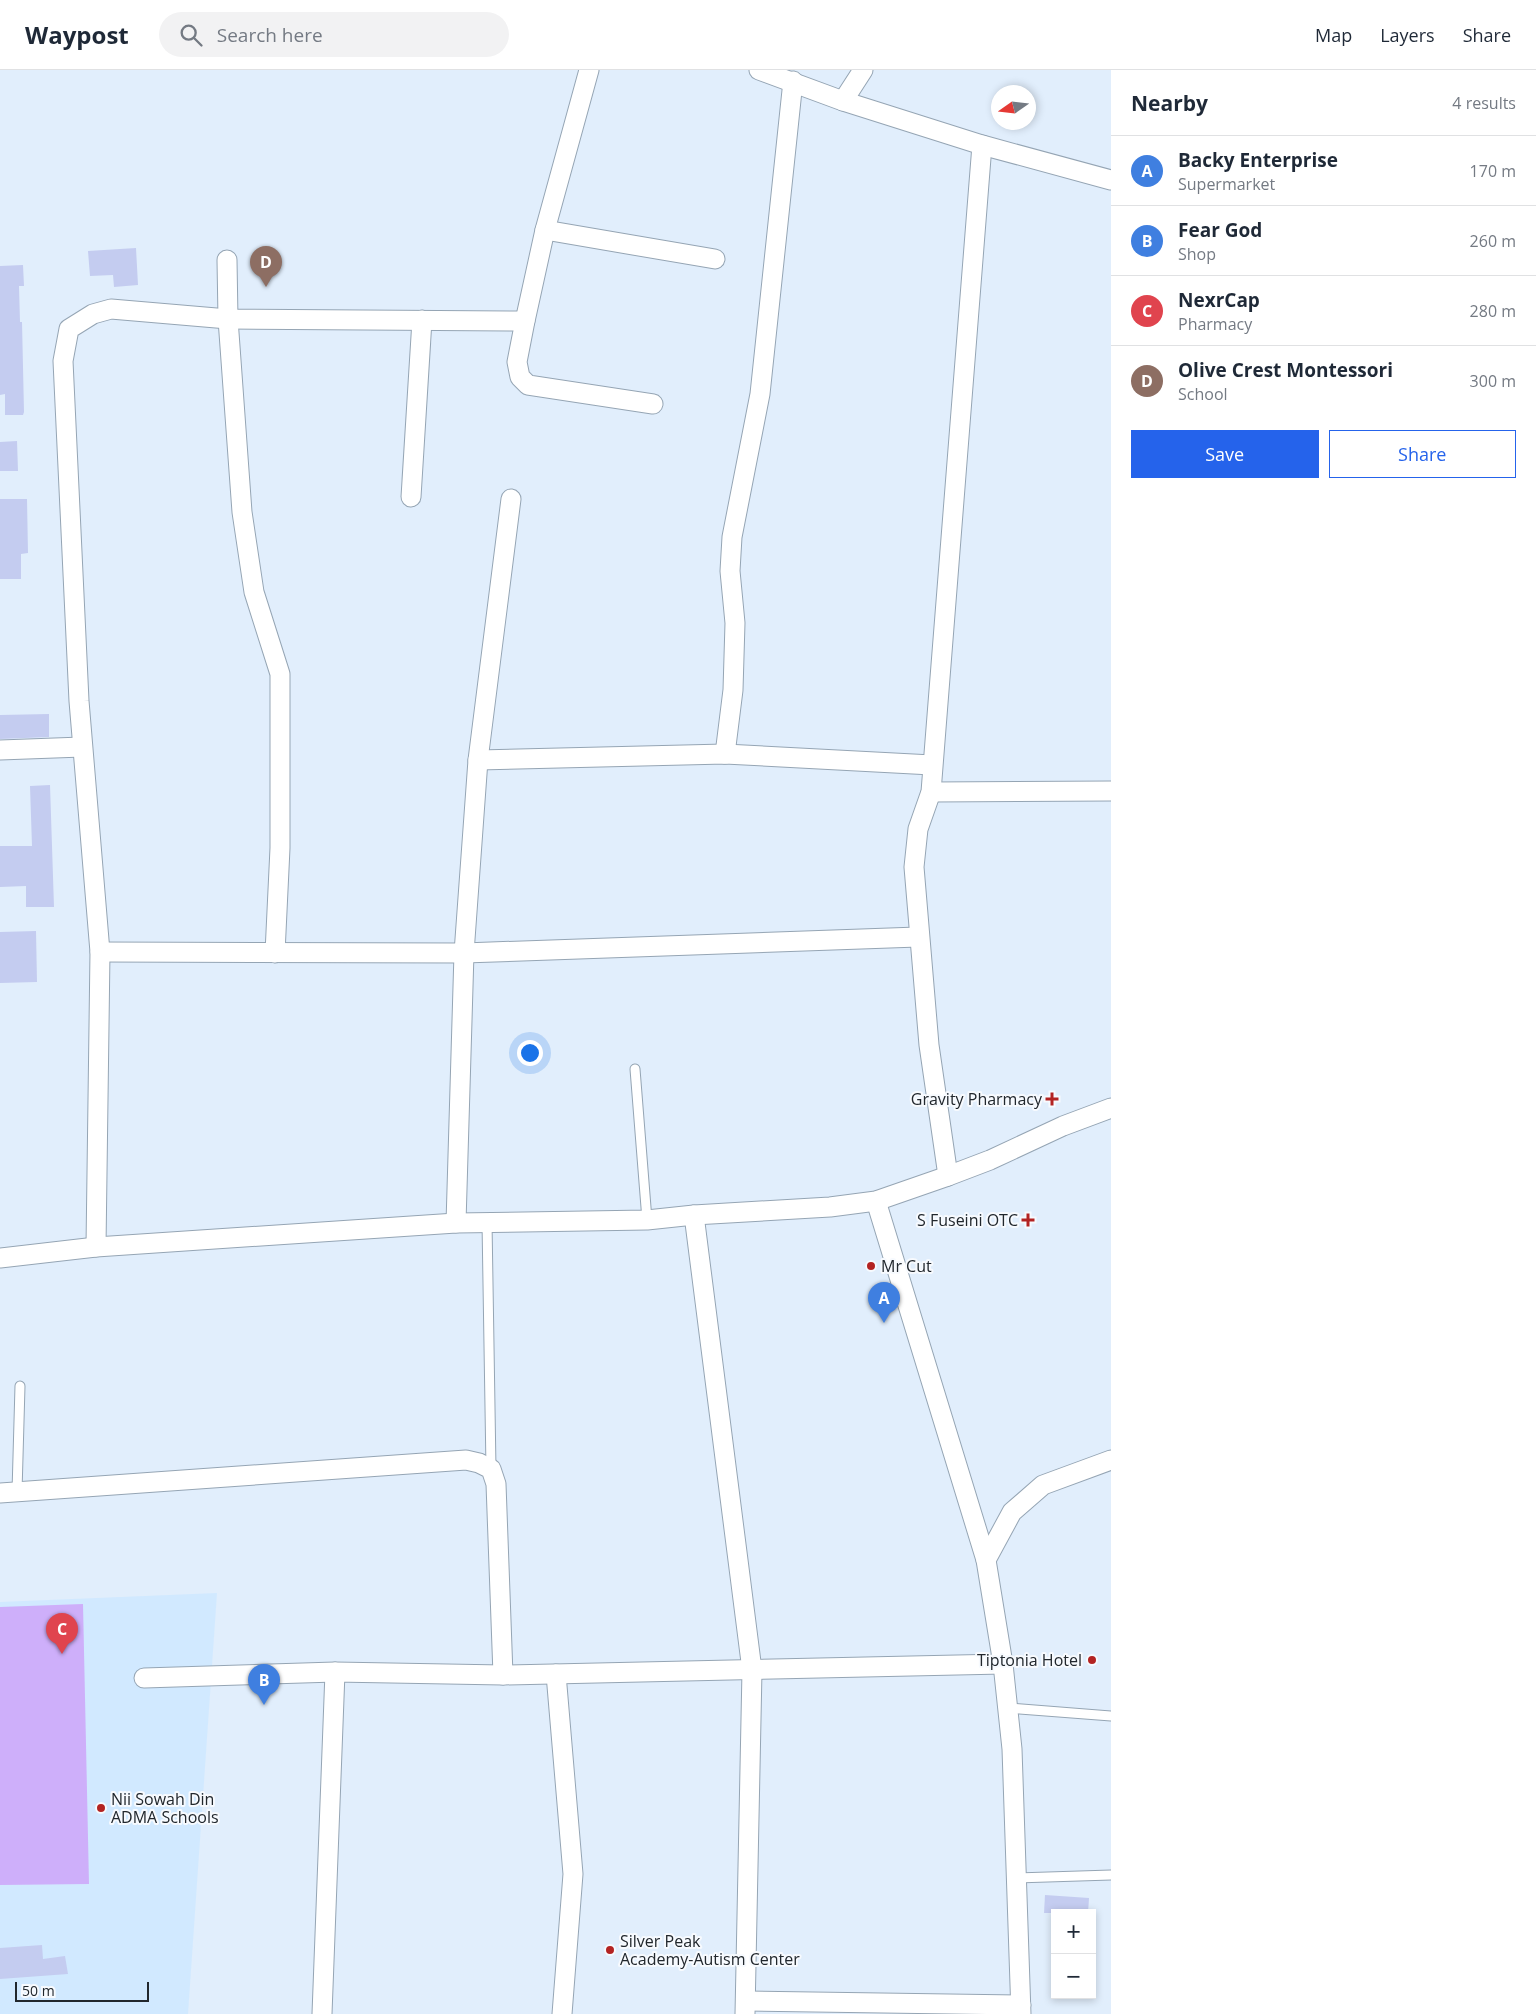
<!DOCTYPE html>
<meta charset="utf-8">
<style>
:root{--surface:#fff;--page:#f2f2f3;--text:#1f2937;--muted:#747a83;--line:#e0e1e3;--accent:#2563eb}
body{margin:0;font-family:"Open Sans",sans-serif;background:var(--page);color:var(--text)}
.controls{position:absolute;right:15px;bottom:15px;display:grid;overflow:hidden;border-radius:0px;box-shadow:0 2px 8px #0003}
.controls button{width:45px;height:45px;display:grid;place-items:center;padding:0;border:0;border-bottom:1px solid var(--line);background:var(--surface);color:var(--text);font:25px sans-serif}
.compass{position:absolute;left:991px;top:15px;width:45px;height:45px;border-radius:50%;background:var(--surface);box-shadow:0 2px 8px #0003;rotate:256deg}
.scale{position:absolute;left:15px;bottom:12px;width:134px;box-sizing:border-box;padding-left:5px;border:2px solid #21272d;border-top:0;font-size:14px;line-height:18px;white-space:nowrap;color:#21272d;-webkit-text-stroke:4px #f7fafe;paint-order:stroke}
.you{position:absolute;left:529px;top:982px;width:18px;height:18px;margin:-12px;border:4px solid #fff;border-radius:50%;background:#1a73e8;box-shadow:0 0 0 8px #1a73e833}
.badge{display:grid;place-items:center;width:32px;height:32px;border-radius:50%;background:var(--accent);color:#fff;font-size:16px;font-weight:700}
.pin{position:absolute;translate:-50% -41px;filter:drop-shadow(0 1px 2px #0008)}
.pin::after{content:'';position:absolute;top:26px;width:18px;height:15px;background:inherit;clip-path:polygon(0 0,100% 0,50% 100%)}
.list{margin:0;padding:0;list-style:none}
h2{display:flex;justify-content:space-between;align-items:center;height:65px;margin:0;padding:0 20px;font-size:21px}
h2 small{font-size:16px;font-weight:400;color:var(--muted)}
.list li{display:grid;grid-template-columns:32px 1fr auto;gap:15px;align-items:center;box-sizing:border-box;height:70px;padding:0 20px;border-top:1px solid var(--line)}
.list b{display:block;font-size:19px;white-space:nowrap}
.list p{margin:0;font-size:16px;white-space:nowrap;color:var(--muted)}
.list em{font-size:16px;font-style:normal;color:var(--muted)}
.actions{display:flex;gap:10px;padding:15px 20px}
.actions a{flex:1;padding:11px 0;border:1px solid var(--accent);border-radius:0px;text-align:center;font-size:18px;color:var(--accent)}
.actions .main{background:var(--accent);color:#fff}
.icon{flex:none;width:28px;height:28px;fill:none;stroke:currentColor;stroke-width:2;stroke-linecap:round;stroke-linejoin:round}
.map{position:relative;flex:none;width:1111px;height:1944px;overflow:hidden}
header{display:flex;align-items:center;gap:30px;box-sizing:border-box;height:70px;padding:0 25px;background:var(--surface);border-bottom:1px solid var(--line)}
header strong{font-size:24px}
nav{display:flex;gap:28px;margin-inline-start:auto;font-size:18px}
.search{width:350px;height:45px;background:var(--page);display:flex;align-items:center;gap:12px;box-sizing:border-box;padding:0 18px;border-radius:28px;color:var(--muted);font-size:19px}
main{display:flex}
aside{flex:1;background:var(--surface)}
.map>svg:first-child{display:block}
</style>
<header>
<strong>Waypost</strong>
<div class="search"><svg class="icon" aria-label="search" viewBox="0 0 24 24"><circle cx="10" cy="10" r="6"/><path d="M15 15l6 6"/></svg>Search here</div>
<nav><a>Map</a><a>Layers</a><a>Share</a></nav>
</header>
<main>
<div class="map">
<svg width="1111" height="1944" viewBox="0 0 1111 1944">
<rect width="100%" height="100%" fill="#e1eefc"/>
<polygon fill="#d1e9ff" points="217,1523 188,1944 0,1944 0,1532"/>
<polygon fill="#ceaffa" points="83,1534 89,1814 0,1815 0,1537"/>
<g fill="#c4ccf0">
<polygon points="136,178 138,215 114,217 113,205 90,206 88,181"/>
<polygon points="23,195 24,216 19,216 20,252 22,252 24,342 23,345 5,345 5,324 0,325 0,196"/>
<polygon points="17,371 18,401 0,401 0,372"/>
<polygon points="0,429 27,429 28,483 21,484 21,509 0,509"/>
<polygon points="49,644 49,667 0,669 0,645"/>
<polygon points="50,715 54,837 26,837 26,816 0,817 0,776 32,776 30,716"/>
<polygon points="36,861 37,912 0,913 0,862"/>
<polygon points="1045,1825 1089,1828 1088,1843 1044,1843"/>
<polygon points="42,1875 43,1889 65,1886 68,1904 0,1909 0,1878"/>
</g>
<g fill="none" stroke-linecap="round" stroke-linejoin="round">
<defs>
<g id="service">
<polyline points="635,999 647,1150"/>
<polyline points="487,1152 491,1399"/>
<polyline points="17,1422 20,1316"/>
<polyline points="1008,1638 1111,1646"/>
<polyline points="1016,1808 1111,1805"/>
</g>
<g id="minor">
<polyline points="589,0 545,160 525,251 517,292 520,307 528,315 653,334"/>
<polyline points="759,0 843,31 982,75 1111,110"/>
<polyline points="843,31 863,0"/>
<polyline points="545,160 715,189"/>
<polyline points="227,190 228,249 242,442 254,522 280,604 280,778 275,883"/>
<polyline points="411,427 422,250"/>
<polyline points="0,680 82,677"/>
<polyline points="725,684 733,620 735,553 730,501 732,467 760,324 793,11"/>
<polyline points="478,690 725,684 932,695"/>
<polyline points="931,722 1111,721"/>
<polyline points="100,882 464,883 918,867"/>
<polyline points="948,1106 929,975 914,797 918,759 931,722 982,75"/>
<polyline points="876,1131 986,1490 1003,1594 1012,1679 1021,1944"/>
<polyline points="694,1145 752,1600 745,1944"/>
<polyline points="456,1153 464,883 478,690 511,429"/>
<polyline points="96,1177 100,882 79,631 63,291 69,259 93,244 111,239 228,249 525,251"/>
<polyline points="0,1188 96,1177 456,1153 647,1150 694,1145 830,1137 876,1131 948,1106 990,1090 1063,1056 1111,1038"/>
<polyline points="0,1423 466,1390 479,1393 491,1399 496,1414 503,1605"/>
<polyline points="986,1490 1012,1442 1043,1415 1111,1390"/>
<polyline points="556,1604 573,1804 562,1944"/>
<polyline points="144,1608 335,1602 503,1605 1003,1594"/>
<polyline points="746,1931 1021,1935"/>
<polyline points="322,1944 335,1602"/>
</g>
</defs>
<use href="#service" stroke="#95a5b4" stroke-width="11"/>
<use href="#minor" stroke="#95a5b4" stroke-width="21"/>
<use href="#service" stroke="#fff" stroke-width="9"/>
<use href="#minor" stroke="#fff" stroke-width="19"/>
</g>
<g fill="#b32322" stroke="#f7fafe" stroke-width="2">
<path d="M1049.5 1021.5h5v5h5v5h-5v5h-5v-5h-5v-5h5z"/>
<path d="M1025.5 1142.5h5v5h5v5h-5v5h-5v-5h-5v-5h5z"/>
<circle cx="871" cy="1196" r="5"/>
<circle cx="1092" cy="1590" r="5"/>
<circle cx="101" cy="1738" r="5"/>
<circle cx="610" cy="1880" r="5"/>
</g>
<g text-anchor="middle" stroke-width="4" stroke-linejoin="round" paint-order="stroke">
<g font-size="16" fill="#21272d" stroke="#f7fafe" text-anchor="end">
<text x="1042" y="1035">Gravity Pharmacy</text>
<text x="1018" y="1156">S Fuseini OTC</text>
<text x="881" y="1202" text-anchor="start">Mr Cut</text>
<text x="1082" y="1596">Tiptonia Hotel</text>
<text x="111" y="1735" text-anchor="start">Nii Sowah Din<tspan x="111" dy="18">ADMA Schools</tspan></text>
<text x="620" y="1877" text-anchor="start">Silver Peak<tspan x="620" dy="18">Academy-Autism Center</tspan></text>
</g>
</g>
</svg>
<div class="controls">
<button>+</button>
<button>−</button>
</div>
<svg class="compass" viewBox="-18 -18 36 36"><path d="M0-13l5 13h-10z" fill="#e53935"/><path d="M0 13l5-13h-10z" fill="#747a83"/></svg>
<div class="scale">50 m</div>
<div class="you"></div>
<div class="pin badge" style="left:884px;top:1253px;background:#3f7fe0">A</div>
<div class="pin badge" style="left:264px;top:1635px;background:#3f7fe0">B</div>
<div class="pin badge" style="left:62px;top:1584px;background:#e0444e">C</div>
<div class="pin badge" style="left:266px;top:217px;background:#8d6e63">D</div>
</div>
<aside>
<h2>Nearby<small>4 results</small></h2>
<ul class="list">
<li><span class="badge" style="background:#3f7fe0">A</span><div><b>Backy Enterprise</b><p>Supermarket</p></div><em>170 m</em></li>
<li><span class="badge" style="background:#3f7fe0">B</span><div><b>Fear God</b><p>Shop</p></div><em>260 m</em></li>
<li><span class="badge" style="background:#e0444e">C</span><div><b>NexrCap</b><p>Pharmacy</p></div><em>280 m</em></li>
<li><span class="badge" style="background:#8d6e63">D</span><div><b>Olive Crest Montessori</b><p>School</p></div><em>300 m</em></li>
</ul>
<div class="actions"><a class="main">Save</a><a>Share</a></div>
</aside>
</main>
